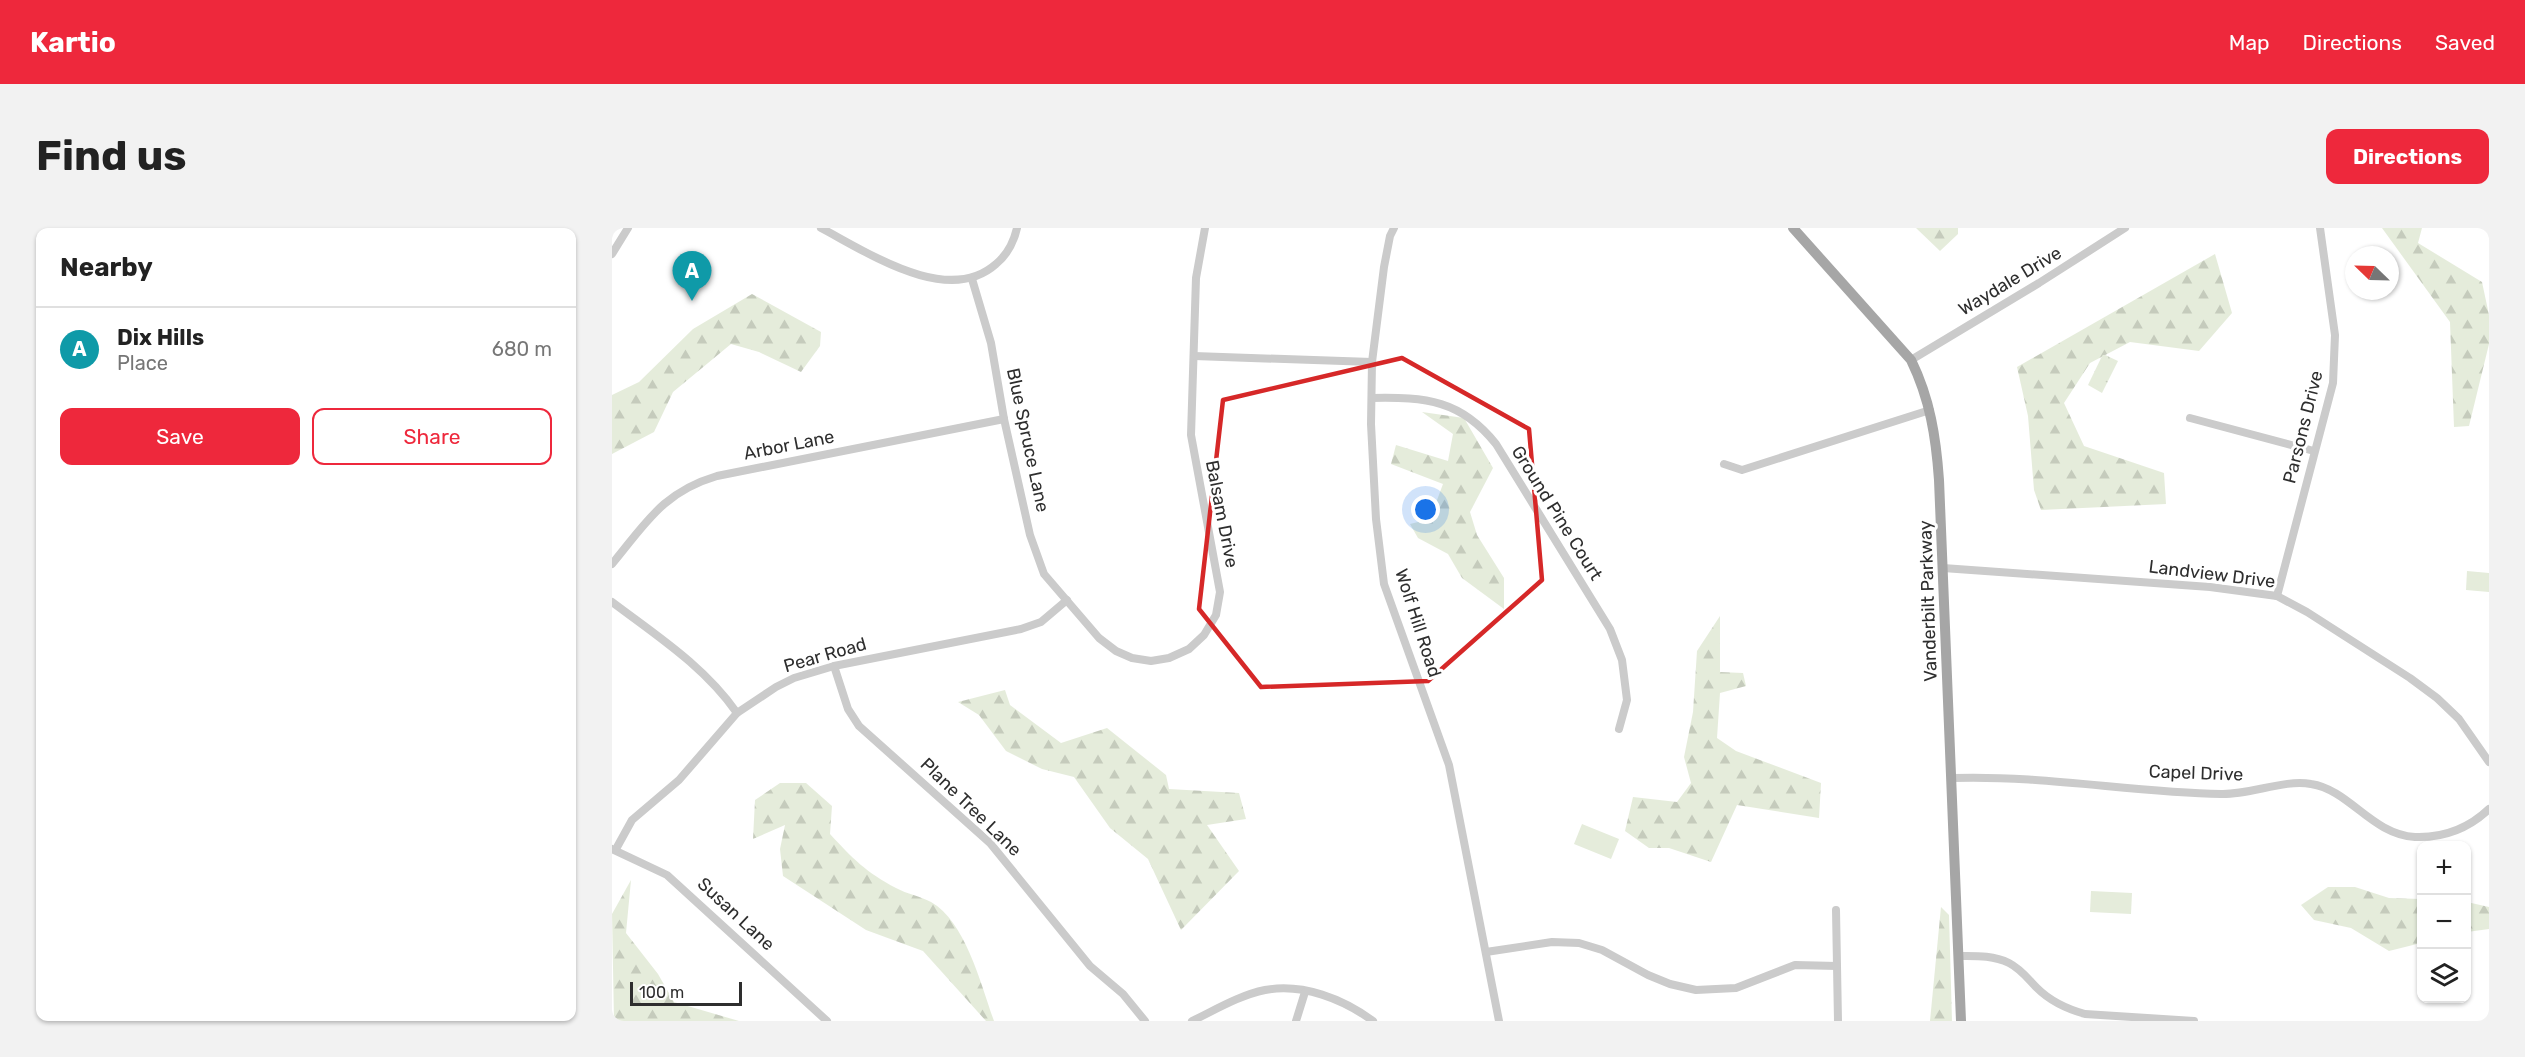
<!DOCTYPE html>
<meta charset="utf-8">
<style>
:root{--surface:#fff;--page:#f2f2f2;--text:#222;--muted:#767676;--line:#e0e0e0;--accent:#ee283c}
body{margin:0;font-family:Rubik,sans-serif;background:var(--page);color:var(--text)}
.controls{position:absolute;right:18px;bottom:18px;display:grid;overflow:hidden;border-radius:12px;box-shadow:0 2px 4px #0004}
.controls button{width:54px;height:54px;display:grid;place-items:center;padding:0;border:0;border-bottom:2px solid var(--line);background:var(--surface);color:var(--text);font:30px sans-serif}
.compass{position:absolute;left:1733px;top:18px;width:54px;height:54px;border-radius:50%;background:var(--surface);box-shadow:0 2px 4px #0004;rotate:293deg}
.scale{position:absolute;left:18px;bottom:15px;width:112px;box-sizing:border-box;padding-left:6px;border:3px solid #2e2e2e;border-top:0;font-size:16px;line-height:21px;white-space:nowrap;color:#2e2e2e;-webkit-text-stroke:4px #fff;paint-order:stroke}
.you{position:absolute;left:814px;top:282px;width:21px;height:21px;margin:-15px;border:4px solid #fff;border-radius:50%;background:#1a73e8;box-shadow:0 0 0 9px #1a73e833}
.badge{display:grid;place-items:center;width:39px;height:39px;border-radius:50%;background:var(--accent);color:#fff;font-size:20px;font-weight:700}
.pin{position:absolute;translate:-50% -50px;filter:drop-shadow(0 2px 3px #0008)}
.pin::after{content:'';position:absolute;top:32px;width:21px;height:18px;background:inherit;clip-path:polygon(0 0,100% 0,50% 100%)}
.list{margin:0;padding:0;list-style:none}
h2{display:flex;justify-content:space-between;align-items:center;height:78px;margin:0;padding:0 24px;font-size:26px}
h2 small{font-size:20px;font-weight:400;color:var(--muted)}
.list li{display:grid;grid-template-columns:39px 1fr auto;gap:18px;align-items:center;box-sizing:border-box;height:84px;padding:0 24px;border-top:2px solid var(--line)}
.list b{display:block;font-size:22px;white-space:nowrap}
.list p{margin:0;font-size:20px;white-space:nowrap;color:var(--muted)}
.list em{font-size:20px;font-style:normal;color:var(--muted)}
.actions{display:flex;gap:12px;padding:18px 24px}
.actions a{flex:1;padding:14px 0;border:2px solid var(--accent);border-radius:12px;text-align:center;font-size:21px;color:var(--accent)}
.actions .main{background:var(--accent);color:#fff}
.icon{flex:none;width:33px;height:33px;fill:none;stroke:currentColor;stroke-width:2;stroke-linecap:round;stroke-linejoin:round}
.map{position:relative;flex:none;width:1877px;height:793px;overflow:hidden;border-radius:12px}
header{display:flex;align-items:center;gap:36px;box-sizing:border-box;height:84px;padding:0 30px;background:var(--accent);color:#fff}
header strong{font-size:28px}
nav{display:flex;gap:33px;margin-inline-start:auto;font-size:21px}
.intro{display:flex;align-items:center;justify-content:space-between;box-sizing:border-box;height:144px;padding:0 36px}
h1{margin:0;font-size:42px}
.button{padding:15px 27px;border-radius:12px;background:var(--accent);color:#fff;font-size:21px;font-weight:700}
main{display:flex;gap:36px;padding:0 36px}
aside{flex:1;background:var(--surface);border-radius:12px;box-shadow:0 2px 4px #0004}
.map>svg:first-child{display:block}
</style>
<header>
<strong>Kartio</strong>
<nav><a>Map</a><a>Directions</a><a>Saved</a></nav>
</header>
<div class="intro"><h1>Find us</h1><a class="button">Directions</a></div>
<main>
<aside>
<h2>Nearby<small></small></h2>
<ul class="list">
<li><span class="badge" style="background:#0f9aa8">A</span><div><b>Dix Hills</b><p>Place</p></div><em>680 m</em></li>
</ul>
<div class="actions"><a class="main">Save</a><a>Share</a></div>
</aside>
<div class="map">
<svg width="1877" height="793" viewBox="0 0 1877 793">
<defs>
<pattern id="forest-firs" width="22" height="20" patternUnits="userSpaceOnUse" patternTransform="scale(1.5)"><rect width="22" height="20" fill="#e5ecdb"/><path d="M5 1l3.5 6h-7zM16 11l3.5 6h-7z" fill="#c5cbbc"/></pattern>
<pattern id="park-crowns" width="20" height="18" patternUnits="userSpaceOnUse" patternTransform="scale(1.5)"><rect width="20" height="18" fill="#e5ecdb"/><path d="M2 6a3 3 0 1 1 6 0M12 15a3 3 0 1 1 6 0" fill="none" stroke="#c5cbbc"/></pattern>
</defs>
<rect width="100%" height="100%" fill="#fff"/>
<g fill="url(#forest-firs)">
<polygon points="1304,0 1346,0 1346,6 1328,23"/>
<polygon points="1770,0 1810,0 1806,15 1870,54 1877,87 1877,116 1857,198 1842,199 1838,94"/>
<polygon points="1603,26 1620,85 1587,123 1518,114 1478,135 1452,175 1472,218 1552,245 1554,276 1429,282 1422,262 1416,188 1405,139"/>
<polygon points="140,66 209,104 208,118 189,144 147,124 119,116 61,164 42,204 0,226 0,167 27,154 81,101"/>
<polygon points="810,184 852,190 881,240 858,284 865,307 892,350 892,381 850,350 836,326 806,310 798,296 818,291 831,256 779,236 784,217 836,233 841,206"/>
<polygon points="1108,388 1108,444 1131,445 1134,458 1108,465 1105,510 1124,523 1209,555 1207,590 1125,577 1099,634 1057,620 1037,620 1013,603 1021,569 1065,574 1079,555 1072,529 1081,484 1085,423"/>
<polygon points="393,462 398,477 449,515 495,500 554,547 557,561 627,565 634,591 595,597 627,643 569,702 536,631 498,600 462,549 430,541 394,523 367,487 346,474"/>
<path d="M168 555H194L220 578 218 606C240 630 255 645 284 660 295 666 308 668 319 674 354 694 369 757 382 793H374L311 723 254 702 171 648 168 621 173 597 141 611 143 572Z"/>
<polygon points="19,652 14,705 46,746 62,774 127,793 2,793 0,686"/>
<polygon points="1716,659 1743,659 1777,670 1809,671 1809,715 1777,723 1739,700 1702,692 1689,677"/>
<polygon points="1855,674 1877,679 1877,701 1855,704"/>
<polygon points="1329,679 1337,687 1340,793 1318,793"/>
</g>
<polygon fill="url(#park-crowns)" points="1491,126 1506,133 1490,165 1476,157"/>
<g fill="#e5ecdb">
<polygon points="1491,132 1502,137 1490,161 1480,155"/>
<polygon points="1855,343 1877,345 1877,364 1854,362"/>
<polygon points="970,596 1007,611 999,631 962,616"/>
<polygon points="1479,663 1520,665 1519,686 1478,684"/>
</g>
<g fill="none" stroke-linecap="round" stroke-linejoin="round">
<g stroke="#cbcbcb" stroke-width="8">
<path d="M209 0C255 24 336 79 384 36 395 27 402 13 405 0"/>
<polyline points="782,0 778,8 772,39 760,134 759,196 764,291 772,356 837,537 887,793"/>
<polyline points="0,26 16,0"/>
<polyline points="360,51 379,115 392,191 418,307 432,346 487,410 504,423 520,430 539,433 557,430 577,421 592,407 604,387 608,364 579,207 584,50 593,0"/>
<polyline points="582,128 760,134"/>
<polyline points="1299,132 1427,55 1513,0"/>
<path d="M760 170C814 169 849 172 884 216L998 401 1010 432 1015 472 1007 501"/>
<polyline points="1578,190 1702,223"/>
<polyline points="1112,236 1130,242 1318,182"/>
<path d="M0 336C34 295 51 264 105 248L392 191"/>
<polyline points="1331,340 1598,359 1665,368 1695,384 1798,450 1825,470 1847,491 1877,534"/>
<polyline points="1665,368 1721,155 1723,107 1708,0"/>
<path d="M0 374C45 408 92 438 125 485"/>
<polyline points="222,438 236,481 247,498 378,615 478,738 511,766 533,793"/>
<path d="M1340 550C1430 547 1519 564 1609 566 1638 567 1672 551 1699 556 1738 562 1759 606 1803 609 1832 610 1856 601 1877 581"/>
<polyline points="0,621 55,647 215,793"/>
<polyline points="4,621 20,592 67,552 125,485 164,459 182,450 222,438 409,401 429,394 455,372"/>
<polyline points="1224,682 1226,793"/>
<polyline points="874,724 940,714 967,715 990,722 1036,747 1058,756 1084,762 1124,760 1183,737 1225,738"/>
<path d="M1347 728C1363 728 1381 727 1397 735 1409 741 1416 751 1425 760 1438 773 1455 781 1473 786L1582 793"/>
<path d="M580 793C603 782 628 767 653 762 691 755 731 771 761 793"/>
<polyline points="684,793 693,764"/>
</g>
<path stroke="#a6a6a6" stroke-width="10" d="M1181 0 1299 132C1318 171 1324 209 1327 252L1349 793"/>
</g>
<path fill="none" stroke="#d62828" stroke-width="4.5" stroke-linejoin="round" d="M790 130 917 201 930 352 816 453 649 459 587 381 611 172Z"/>
<g text-anchor="middle" stroke-width="6" stroke-linejoin="round" paint-order="stroke">
<g font-size="18" fill="#2e2e2e" stroke="#fff">
<text transform="translate(1398 53) rotate(-31)" y="6">Waydale Drive</text>
<text transform="translate(1691 199) rotate(-76)" y="6">Parsons Drive</text>
<text transform="translate(416 212) rotate(78)" y="6">Blue Spruce Lane</text>
<text transform="translate(177 217) rotate(-11)" y="6">Arbor Lane</text>
<text transform="translate(945 285) rotate(58)" y="6">Ground Pine Court</text>
<text transform="translate(610 286) rotate(79)" y="6">Balsam Drive</text>
<text transform="translate(1600 346) rotate(7)" y="6">Landview Drive</text>
<text transform="translate(1316 373) rotate(-92)" y="6">Vanderbilt Parkway</text>
<text transform="translate(806 395) rotate(72)" y="6">Wolf Hill Road</text>
<text transform="translate(213 427) rotate(-16)" y="6">Pear Road</text>
<text transform="translate(1584 545) rotate(2)" y="6">Capel Drive</text>
<text transform="translate(359 579) rotate(44)" y="6">Plane Tree Lane</text>
<text transform="translate(124 686) rotate(43)" y="6">Susan Lane</text>
</g>
</g>
</svg>
<div class="controls">
<button>+</button>
<button>−</button>
<button><svg class="icon" aria-label="layers" viewBox="0 0 24 24"><path d="M12 4l9 5-9 5-9-5zM3 14l9 5 9-5"/></svg></button>
</div>
<svg class="compass" viewBox="-18 -18 36 36"><path d="M0-13l5 13h-10z" fill="#e53935"/><path d="M0 13l5-13h-10z" fill="#767676"/></svg>
<div class="scale">100 m</div>
<div class="you"></div>
<div class="pin badge" style="left:80px;top:73px;background:#0f9aa8">A</div>
</div>
</main>
